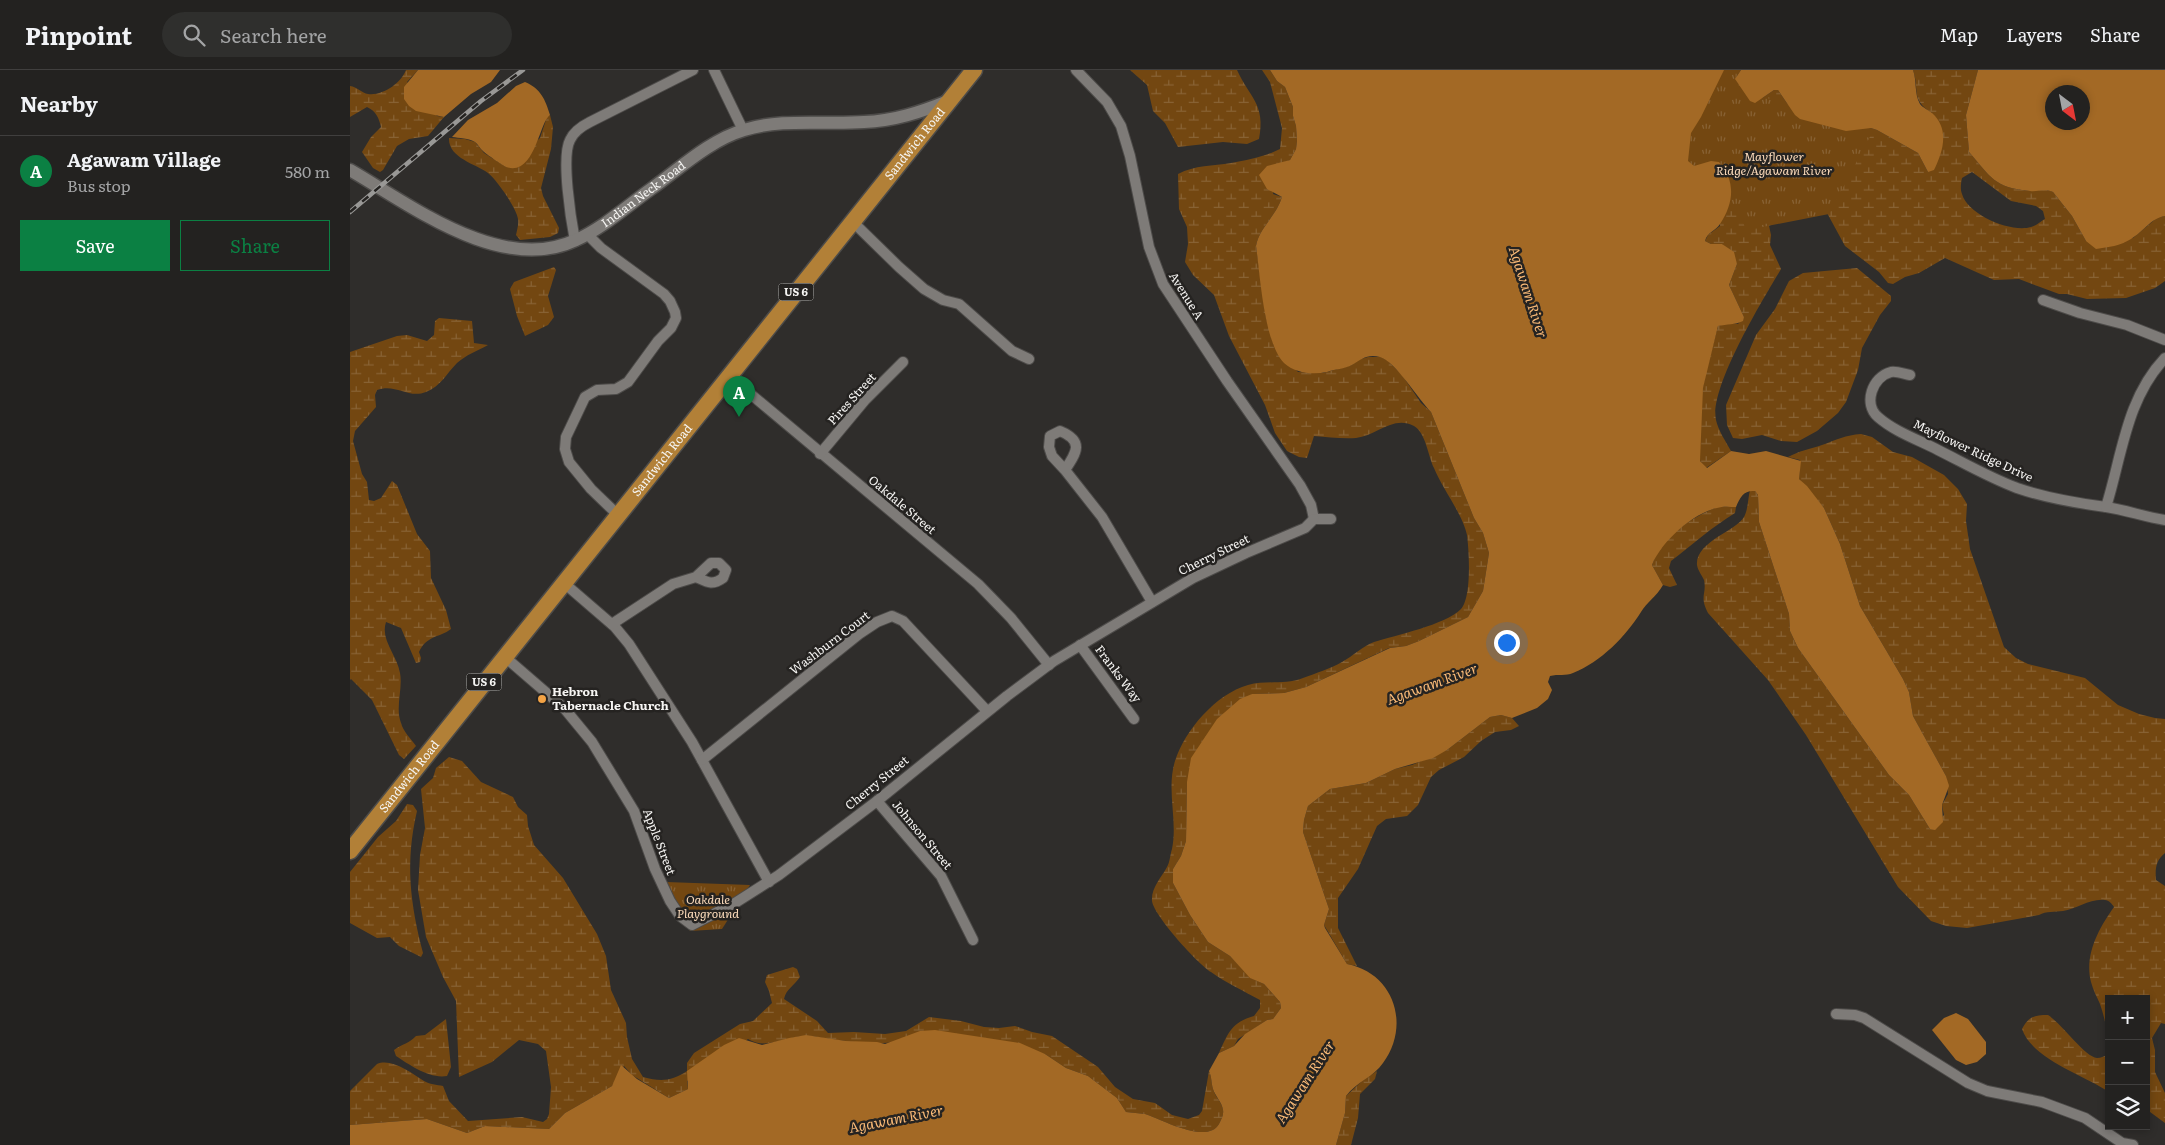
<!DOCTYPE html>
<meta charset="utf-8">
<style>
:root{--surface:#232220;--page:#2f2f2d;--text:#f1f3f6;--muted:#a3a4a5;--line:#403f3e;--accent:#0b8043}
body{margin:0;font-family:Literata,serif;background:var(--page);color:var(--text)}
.controls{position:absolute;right:15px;bottom:15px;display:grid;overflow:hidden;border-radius:0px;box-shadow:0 2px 8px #0003}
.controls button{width:45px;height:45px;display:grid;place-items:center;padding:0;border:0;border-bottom:1px solid var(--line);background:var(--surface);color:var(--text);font:25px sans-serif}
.compass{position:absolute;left:1695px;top:15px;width:45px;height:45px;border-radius:50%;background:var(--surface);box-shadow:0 2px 8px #0003;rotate:148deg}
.you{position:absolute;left:1156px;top:572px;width:18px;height:18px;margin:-12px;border:4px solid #fff;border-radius:50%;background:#1a73e8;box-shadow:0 0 0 8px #1a73e833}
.badge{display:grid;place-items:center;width:32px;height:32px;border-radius:50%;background:var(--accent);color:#fff;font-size:16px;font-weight:700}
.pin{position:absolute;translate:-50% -41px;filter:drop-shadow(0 1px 2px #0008)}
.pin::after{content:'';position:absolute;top:26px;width:18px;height:15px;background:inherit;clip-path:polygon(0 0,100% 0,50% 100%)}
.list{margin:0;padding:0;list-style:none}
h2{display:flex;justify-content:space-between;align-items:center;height:65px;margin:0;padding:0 20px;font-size:21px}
h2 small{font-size:16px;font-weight:400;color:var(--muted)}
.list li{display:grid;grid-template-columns:32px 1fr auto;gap:15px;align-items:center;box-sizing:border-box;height:70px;padding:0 20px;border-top:1px solid var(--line)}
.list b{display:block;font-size:19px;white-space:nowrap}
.list p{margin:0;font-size:16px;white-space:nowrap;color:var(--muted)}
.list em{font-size:16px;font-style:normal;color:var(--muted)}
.actions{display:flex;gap:10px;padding:15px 20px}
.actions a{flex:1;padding:11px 0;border:1px solid var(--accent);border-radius:0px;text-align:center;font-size:18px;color:var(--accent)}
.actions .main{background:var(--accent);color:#fff}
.icon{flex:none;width:28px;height:28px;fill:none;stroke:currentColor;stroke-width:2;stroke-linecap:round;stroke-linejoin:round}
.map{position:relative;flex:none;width:1815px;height:1075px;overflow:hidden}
header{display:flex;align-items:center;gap:30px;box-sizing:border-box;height:70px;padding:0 25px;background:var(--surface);border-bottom:1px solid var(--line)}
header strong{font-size:24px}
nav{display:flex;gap:28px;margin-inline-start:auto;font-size:18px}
.search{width:350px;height:45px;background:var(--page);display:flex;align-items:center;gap:12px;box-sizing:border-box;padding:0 18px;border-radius:28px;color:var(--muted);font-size:19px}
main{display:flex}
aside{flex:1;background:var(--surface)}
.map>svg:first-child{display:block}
</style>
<header>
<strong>Pinpoint</strong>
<div class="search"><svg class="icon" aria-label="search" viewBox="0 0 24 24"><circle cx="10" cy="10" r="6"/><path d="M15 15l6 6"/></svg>Search here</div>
<nav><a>Map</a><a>Layers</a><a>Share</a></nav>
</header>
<main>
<aside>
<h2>Nearby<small></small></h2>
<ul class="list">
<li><span class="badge">A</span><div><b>Agawam Village</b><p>Bus stop</p></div><em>580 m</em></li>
</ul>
<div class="actions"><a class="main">Save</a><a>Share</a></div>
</aside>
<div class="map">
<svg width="1815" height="1075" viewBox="0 0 1815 1075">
<defs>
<pattern id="wetland-marsh" width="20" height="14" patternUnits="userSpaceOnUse" patternTransform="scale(1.25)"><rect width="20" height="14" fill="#734711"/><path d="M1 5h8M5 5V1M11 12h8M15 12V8" fill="none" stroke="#886234"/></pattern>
<pattern id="park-tufts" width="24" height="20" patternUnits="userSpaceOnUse" patternTransform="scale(1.25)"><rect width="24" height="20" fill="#734711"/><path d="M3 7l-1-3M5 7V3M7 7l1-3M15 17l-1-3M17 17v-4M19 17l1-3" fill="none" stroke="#886234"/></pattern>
</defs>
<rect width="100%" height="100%" fill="#2f2d2b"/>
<g fill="url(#wetland-marsh)" fill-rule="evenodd">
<path d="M56 0H68L57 12 87 46 94 47 78 66 59 69 47 76 33 100 30 102 23 98 12 82 21 67 31 57C29 48 26 41 17 37L0 47V16C7 17 12 23 18 24 33 26 51 13 56 0Z"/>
<path d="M780 0H887C899 27 916 34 909 69L897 74 873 72 828 77 815 53 803 41 797 15Z"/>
<path d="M912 0H920L927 11 935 17 943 37V46L946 56 947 71 946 79 940 90 929 94 923 124 932 127C927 145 909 158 906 176L916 248 924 276 948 302 973 303 1002 295 1008 290 1018 287H1031L1037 290 1052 305 1071 333 1081 342 1124 448 1133 463 1139 483 1133 521 1118 547 1069 571 1056 576 1039 578 956 617 934 623 902 624 837 712 836 771 831 786 823 799V813L840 845 858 872 880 886 901 908 914 914 930 932 931 938 923 949 917 950 888 969 884 976 869 983C878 963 882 952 904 946L910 938V930C894 921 876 913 861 902 848 894 804 846 802 831 801 818 811 808 817 797 820 792 820 785 822 779 828 750 816 720 825 691 835 660 866 624 898 615 916 610 935 615 953 608 966 603 980 599 992 592 1003 586 1013 576 1024 572 1046 565 1095 555 1111 539 1122 527 1119 480 1117 465 1113 445 1092 418 1084 398 1078 386 1076 363 1064 356 1043 345 1026 366 1006 368 992 369 978 367 964 366L957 388 949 387 937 381 925 363 915 335 879 266 864 225 843 205 835 192 838 174 837 157 829 139 828 104C845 95 863 96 881 93 898 90 914 87 930 79L932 58 920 12Z"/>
<path d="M1374 0H1391L1385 9 1405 33 1424 20H1428L1445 45 1496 61 1521 58 1527 60 1568 83 1578 102 1582 43C1560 29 1570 21 1563 0H1628L1616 45 1619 82C1642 108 1643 117 1680 121 1688 121 1696 118 1703 122L1722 146 1736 171 1783 168 1808 147 1815 146V211L1805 218 1776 228 1737 229 1717 224H1709L1669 209 1644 210 1595 188 1569 203 1555 207 1543 214 1538 213 1529 202 1495 176 1464 119 1418 151 1421 165 1420 175 1431 199C1413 229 1359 318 1366 350 1368 360 1376 372 1381 381L1356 398 1350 391C1349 368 1348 340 1353 317 1357 296 1363 276 1368 256L1379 253 1388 254 1394 247 1379 215 1387 194 1372 174H1361L1355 171 1358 165 1370 156ZM1622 102 1661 131 1686 136 1693 141 1695 149C1691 151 1686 156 1681 157 1661 163 1618 145 1612 124 1610 119 1611 113 1612 108Z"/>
<path d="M200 45 203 57 201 79 191 118 193 126 209 158 208 163 200 167 170 170 166 165C167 160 169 154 168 149 167 139 147 110 138 103 126 94 98 88 99 68L115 69 125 72 134 83 156 97 190 68 197 47Z"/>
<polygon points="204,197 206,200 198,226 204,247 198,255 175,266 167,246 160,219 164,212"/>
<polygon points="1507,198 1541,226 1541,231 1530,245 1512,278 1508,300 1496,332 1488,343 1467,361 1447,372 1431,371 1412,365 1392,369 1383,368 1377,355 1376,335 1406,265 1425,239 1439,211 1453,203"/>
<path d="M89 248 122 251 124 273 138 275C127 281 116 285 107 293 96 304 91 316 76 322 58 329 46 313 27 320L25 325 26 337 5 361 3 371 12 404 17 412 19 430 24 431 31 428 42 411 47 415 67 464 80 481 81 508 96 540 101 559C89 568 77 565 69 582L71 588 70 592 66 593 51 558 36 552C30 570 47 585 50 603 53 619 45 637 51 653 53 661 61 669 66 676L54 689 49 685 22 630 1 609 0 610V282L47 266 57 265 77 271 84 265 85 251Z"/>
<path d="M1511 364 1522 367 1543 382 1562 387 1594 405 1608 419 1617 434 1616 451 1620 479 1654 577 1666 588 1678 594 1735 608 1768 635 1789 644 1805 648 1815 649V783C1806 790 1805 798 1806 810L1815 816V954L1811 953 1802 968 1805 980V1002L1815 1023V1053L1796 1039V929H1759V968C1756 957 1754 945 1750 934 1747 927 1743 920 1741 912 1734 885 1749 858 1764 837 1762 834 1759 830 1755 830 1741 828 1726 839 1713 841 1705 842 1696 841 1689 845L1617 858 1596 856 1581 851 1548 817 1456 665 1418 610 1358 543C1349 526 1357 524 1354 510 1352 505 1348 501 1347 495 1345 472 1386 461 1394 447 1398 440 1398 428 1400 420L1405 421 1408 425 1409 452 1439 544 1440 561 1448 578 1539 705 1559 725 1580 759 1594 745 1592 735 1598 724 1596 706 1563 646 1559 622 1553 609 1510 536 1490 474 1474 438 1449 409 1450 390 1438 387C1449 381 1460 379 1472 375 1486 370 1496 365 1511 364Z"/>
<path d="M1368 437H1386L1385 443C1362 457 1342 475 1321 491L1319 498 1327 515 1320 517 1313 515 1302 495C1312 467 1341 447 1368 437Z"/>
<polygon points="1151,645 1162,648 1169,656 1161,660 1145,662 1131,671 1114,687 1089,700 1081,707 1068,735 1057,746 1036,749 1027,756 1008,799 988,828 988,858 1007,896 997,894 974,855 979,839 953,762 954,750 958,736 980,719 1016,713 1045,699 1062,695 1097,680 1140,647"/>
<path d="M99 687 112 691 131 712 163 727 168 737 177 745 178 756 184 775 213 808 247 864 256 886 261 920 276 953 277 967 282 989 293 1007C311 1012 322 1011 337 1001V993L344 983 390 954 403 951 422 933 419 921 415 912 417 905 443 897 447 899 450 907C444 916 436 919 434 929L467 951 478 963 504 962 535 964 556 961 579 947 611 951 634 957 649 958 665 956 682 962 702 966 748 997 765 1017 783 1029 805 1033 822 1045 838 1049 849 1045 852 1041 859 1001C862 1008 861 1012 863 1019 865 1027 872 1032 873 1040 874 1045 871 1050 869 1054 857 1075 811 1049 795 1044 789 1043 782 1043 776 1042L767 1028 738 1006 716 998 695 984 547 971C529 976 494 971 473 968 467 967 460 965 454 966 434 967 416 980 398 969L337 1011 338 1019 319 1028 282 1005 274 996 262 1016 215 1043 199 1059 135 1056 117 1063 77 1049 0 1055V1021L27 994C42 988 61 1003 74 1011 79 1014 87 1015 93 1016L99 1031 118 1051 172 1047 193 1052 197 1049 199 1044 201 1017 196 981 188 974 169 970 142 992 109 1007 106 931 93 907 76 867 68 820 70 785 75 758 71 719 83 708 86 698Z"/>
<path d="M57 734 63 735 67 741C55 792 60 833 73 883L71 887 49 876 40 867 27 868 0 853V802L28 767 46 751Z"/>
<path d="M1698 945C1712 954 1735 987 1747 988 1751 988 1755 986 1759 984V1022C1734 1005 1682 989 1672 959 1679 946 1685 945 1698 945Z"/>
<path d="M96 949 101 997 97 1006C79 1009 60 995 46 986L44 980C52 974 60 973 66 966L75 965Z"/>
<polygon points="1027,1001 1025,1009 1010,1024 1008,1048 1001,1075 986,1075 995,1043 996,1026 1011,1012"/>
</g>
<g fill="url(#park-tufts)">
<polygon points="1339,0 1387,0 1386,15 1391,25 1430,30 1472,53 1516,56 1523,61 1479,144 1397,160 1379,131 1315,73"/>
<polygon points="316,812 400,815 372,859 340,861"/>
</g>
<g fill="#a36925" fill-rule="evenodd">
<polygon points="68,0 150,0 141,12 121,24 94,47 66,41 59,36 54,29 54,17"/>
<path d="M920 0H1374L1351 47 1341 63 1338 91 1344 96 1361 91 1369 92C1386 111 1384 133 1370 154 1366 161 1357 162 1355 171L1361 174H1372L1384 182 1387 194 1379 215 1394 247 1393 251C1385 255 1377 254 1368 256L1353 318 1350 391 1357 398 1381 381 1399 384 1416 381 1451 391 1449 409 1457 416 1474 438 1490 474 1510 536 1553 609 1559 622 1563 646 1596 706 1599 716 1592 735 1593 752 1585 760 1580 759 1559 725 1539 705 1448 578 1440 561 1439 544 1409 452 1408 425 1405 421C1394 420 1390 427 1386 437 1380 437 1373 436 1367 438 1343 443 1311 472 1302 495L1313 515C1306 527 1297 532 1291 542 1276 566 1251 592 1223 603 1216 606 1208 604 1200 606L1198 612 1202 620 1198 629 1187 638 1162 648 1151 645 1140 647 1097 680 1083 688 1045 699 1016 713 980 719 958 736 954 750 953 762 979 839 974 855 975 858 997 894C1044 903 1061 955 1033 993 1024 1007 1006 1012 996 1026L995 1043 986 1075H0V1055L77 1049 117 1063 135 1056 199 1059 215 1043 262 1016 271 995 287 1009 319 1028 338 1019 337 1001 374 975 389 968 412 975 439 968 456 965 496 971 527 972 535 974 570 961 585 960 670 973 695 984 716 998 738 1006 767 1028 776 1042C782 1043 789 1043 795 1044 811 1049 857 1075 869 1054 871 1050 874 1045 873 1040 872 1032 865 1026 863 1019 861 1012 862 1008 859 1001L869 983 884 976 895 964 917 950 923 949 931 938 930 932 914 914 900 908 880 886 858 872 840 845 823 813V799L831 786 836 771 837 712 841 688 867 649 890 629 902 624 934 623 956 617 1040 578 1056 576 1069 571 1118 547 1133 521 1139 483 1133 463 1124 448 1081 342C1069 330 1045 291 1030 287 1017 284 1012 289 1002 295 995 299 984 299 977 302 962 305 945 303 934 293 914 273 910 204 906 176 909 158 927 145 932 127L917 119 909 105 917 96 940 90 946 79 947 71 946 56 943 46V37L935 17 927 11Z"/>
<path d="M1391 0H1563C1567 11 1564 24 1570 34 1573 38 1579 40 1582 43 1600 59 1593 82 1584 100L1578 102 1568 83 1527 60 1521 58 1496 61 1450 49 1445 45 1428 20H1424L1405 33 1400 31 1385 9Z"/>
<path d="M1628 0H1815V146C1801 148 1793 162 1781 169 1770 176 1759 177 1746 179L1736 171 1722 146 1703 122C1696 118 1688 122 1680 121 1643 117 1642 108 1619 82L1616 45ZM1732 22V52H1702V22Z"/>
<path d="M175 12C191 19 195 29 200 45 189 52 185 107 156 97 152 95 136 84 133 81 130 79 128 74 125 72 119 68 109 68 102 67L118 50 147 33 166 16Z"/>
<polygon points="1606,943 1618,949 1636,972 1636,984 1627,992 1616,995 1606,990 1582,960 1594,948"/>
</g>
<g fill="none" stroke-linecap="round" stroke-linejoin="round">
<defs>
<g id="minor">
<polyline points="364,0 393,60"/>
<polyline points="726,0 757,32 771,56 780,86 799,177 813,214 877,311 950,415 961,435 964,449"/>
<polyline points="503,152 549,197 574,219 593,230 609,234 662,281 679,289"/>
<polyline points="237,164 251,178 314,224 320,231 325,242 326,248 321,258 308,271 278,312 266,319 247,320 235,327 216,367 215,379 219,392 241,419 268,445"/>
<path d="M225 171C221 150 211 87 220 70 224 61 232 56 240 52L343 0"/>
<polyline points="1693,230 1730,243 1777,255 1815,270"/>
<path d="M1560 305C1554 304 1547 301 1541 302 1522 307 1513 334 1528 347 1545 362 1569 370 1588 380 1614 393 1640 408 1667 418 1696 428 1726 433 1756 437 1776 440 1795 447 1815 450"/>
<polyline points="379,306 628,514 661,548 699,595"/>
<polyline points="470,384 515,330 553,292"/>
<path d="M715 400C727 382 734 371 710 361L700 366 699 377 702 386 715 400 752 447 802 532"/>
<path d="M1756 437C1772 386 1776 329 1815 288"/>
<polyline points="964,449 981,449"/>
<polyline points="214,513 265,557 279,574 342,672 419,812"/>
<path d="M262 554 323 514 346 507 361 493H369L376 500 373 508C362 516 357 512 346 507"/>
<polyline points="730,575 784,649"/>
<polyline points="155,587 214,638 242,672 284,741 305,799 320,831 330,846 342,855 385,833 429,805 527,731 657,626 704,591 843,508 896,483 955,458 964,449"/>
<polyline points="352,690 509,564 527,552 542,546 553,551 637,641"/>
<polyline points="527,731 591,806 623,870"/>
<polyline points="1486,944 1505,945 1514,948 1618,1013 1637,1021 1692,1032 1735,1048 1772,1073 1783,1075"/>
</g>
<g id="tertiary">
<path id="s1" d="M0 100C62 136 152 205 226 170 253 158 277 136 301 119 329 99 360 70 394 60 432 48 475 55 514 52 544 51 571 42 598 31"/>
</g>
<g id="primary">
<path id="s2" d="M0 781 624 0"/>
</g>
</defs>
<use href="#minor" stroke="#4d4b49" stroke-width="12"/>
<use href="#tertiary" stroke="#4d4b49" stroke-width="15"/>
<use href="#primary" stroke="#4d4b49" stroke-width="19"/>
<use href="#minor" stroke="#7e7b78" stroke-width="10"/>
<use href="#tertiary" stroke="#7e7b78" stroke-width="12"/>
<use href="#primary" stroke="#b28037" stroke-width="16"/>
<defs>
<polyline id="rail" points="0,142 131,31 173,0"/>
</defs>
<use href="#rail" stroke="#999896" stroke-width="4.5"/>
<use href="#rail" stroke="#252321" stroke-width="2.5" stroke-dasharray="8" stroke-linecap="butt"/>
</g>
<circle fill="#f4a345" stroke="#252321" stroke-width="2" cx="192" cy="629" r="5"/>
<g text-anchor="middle" stroke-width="5" stroke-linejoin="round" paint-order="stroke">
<g fill="#252321" stroke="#b7b6b4" stroke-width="1">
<rect x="428.5" y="213.5" width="35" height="17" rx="4"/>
<rect x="116.5" y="603.5" width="35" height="17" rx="4"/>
</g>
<g font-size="11" font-weight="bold" fill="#f6f5f3">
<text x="446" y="226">US 6</text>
<text x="134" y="616">US 6</text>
</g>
<g font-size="12" fill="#f6f5f3" stroke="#252321">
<text dy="4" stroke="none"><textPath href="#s2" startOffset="905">Sandwich Road</textPath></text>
<text dy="4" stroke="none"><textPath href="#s1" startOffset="328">Indian Neck Road</textPath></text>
<text transform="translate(836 226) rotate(58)" y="4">Avenue A</text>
<text transform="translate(502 329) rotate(-48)" y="4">Pires Street</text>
<text transform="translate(1623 381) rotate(25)" y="4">Mayflower Ridge Drive</text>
<text dy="4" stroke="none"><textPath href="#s2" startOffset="500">Sandwich Road</textPath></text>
<text transform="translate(552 435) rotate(40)" y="4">Oakdale Street</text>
<text transform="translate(864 485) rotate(-26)" y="4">Cherry Street</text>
<text transform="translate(480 573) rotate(-37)" y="4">Washburn Court</text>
<text transform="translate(768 604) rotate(53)" y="4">Franks Way</text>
<text dy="4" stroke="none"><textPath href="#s2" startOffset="95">Sandwich Road</textPath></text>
<text transform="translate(527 713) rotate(-39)" y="4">Cherry Street</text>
<text transform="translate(572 765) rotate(50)" y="4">Johnson Street</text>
<text transform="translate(309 772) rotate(69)" y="4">Apple Street</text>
</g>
<g font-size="12" font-style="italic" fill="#fbdaba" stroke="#252321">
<text x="1424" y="91">Mayflower<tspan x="1424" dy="14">Ridge/Agawam River</tspan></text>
<text x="358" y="834">Oakdale<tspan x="358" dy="14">Playground</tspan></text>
</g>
<g font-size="12" font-weight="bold" fill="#f6f5f3" stroke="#252321" text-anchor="start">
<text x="202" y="626">Hebron<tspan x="202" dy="14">Tabernacle Church</tspan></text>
</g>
<g font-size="14" font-style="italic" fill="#faba77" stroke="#252321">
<text transform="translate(1178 222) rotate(72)" y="5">Agawam River</text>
<text transform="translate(1082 614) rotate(-20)" y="5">Agawam River</text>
<text transform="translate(955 1012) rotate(-57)" y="5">Agawam River</text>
<text transform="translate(546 1049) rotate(-11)" y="5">Agawam River</text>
</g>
</g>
</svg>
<div class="controls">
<button>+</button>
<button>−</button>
<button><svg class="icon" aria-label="layers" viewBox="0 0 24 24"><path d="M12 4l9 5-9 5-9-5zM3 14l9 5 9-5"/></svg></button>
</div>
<svg class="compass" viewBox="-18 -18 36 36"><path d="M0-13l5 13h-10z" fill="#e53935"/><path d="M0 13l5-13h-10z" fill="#a3a4a5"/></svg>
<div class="you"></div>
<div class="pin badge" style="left:389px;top:347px">A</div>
</div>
</main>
